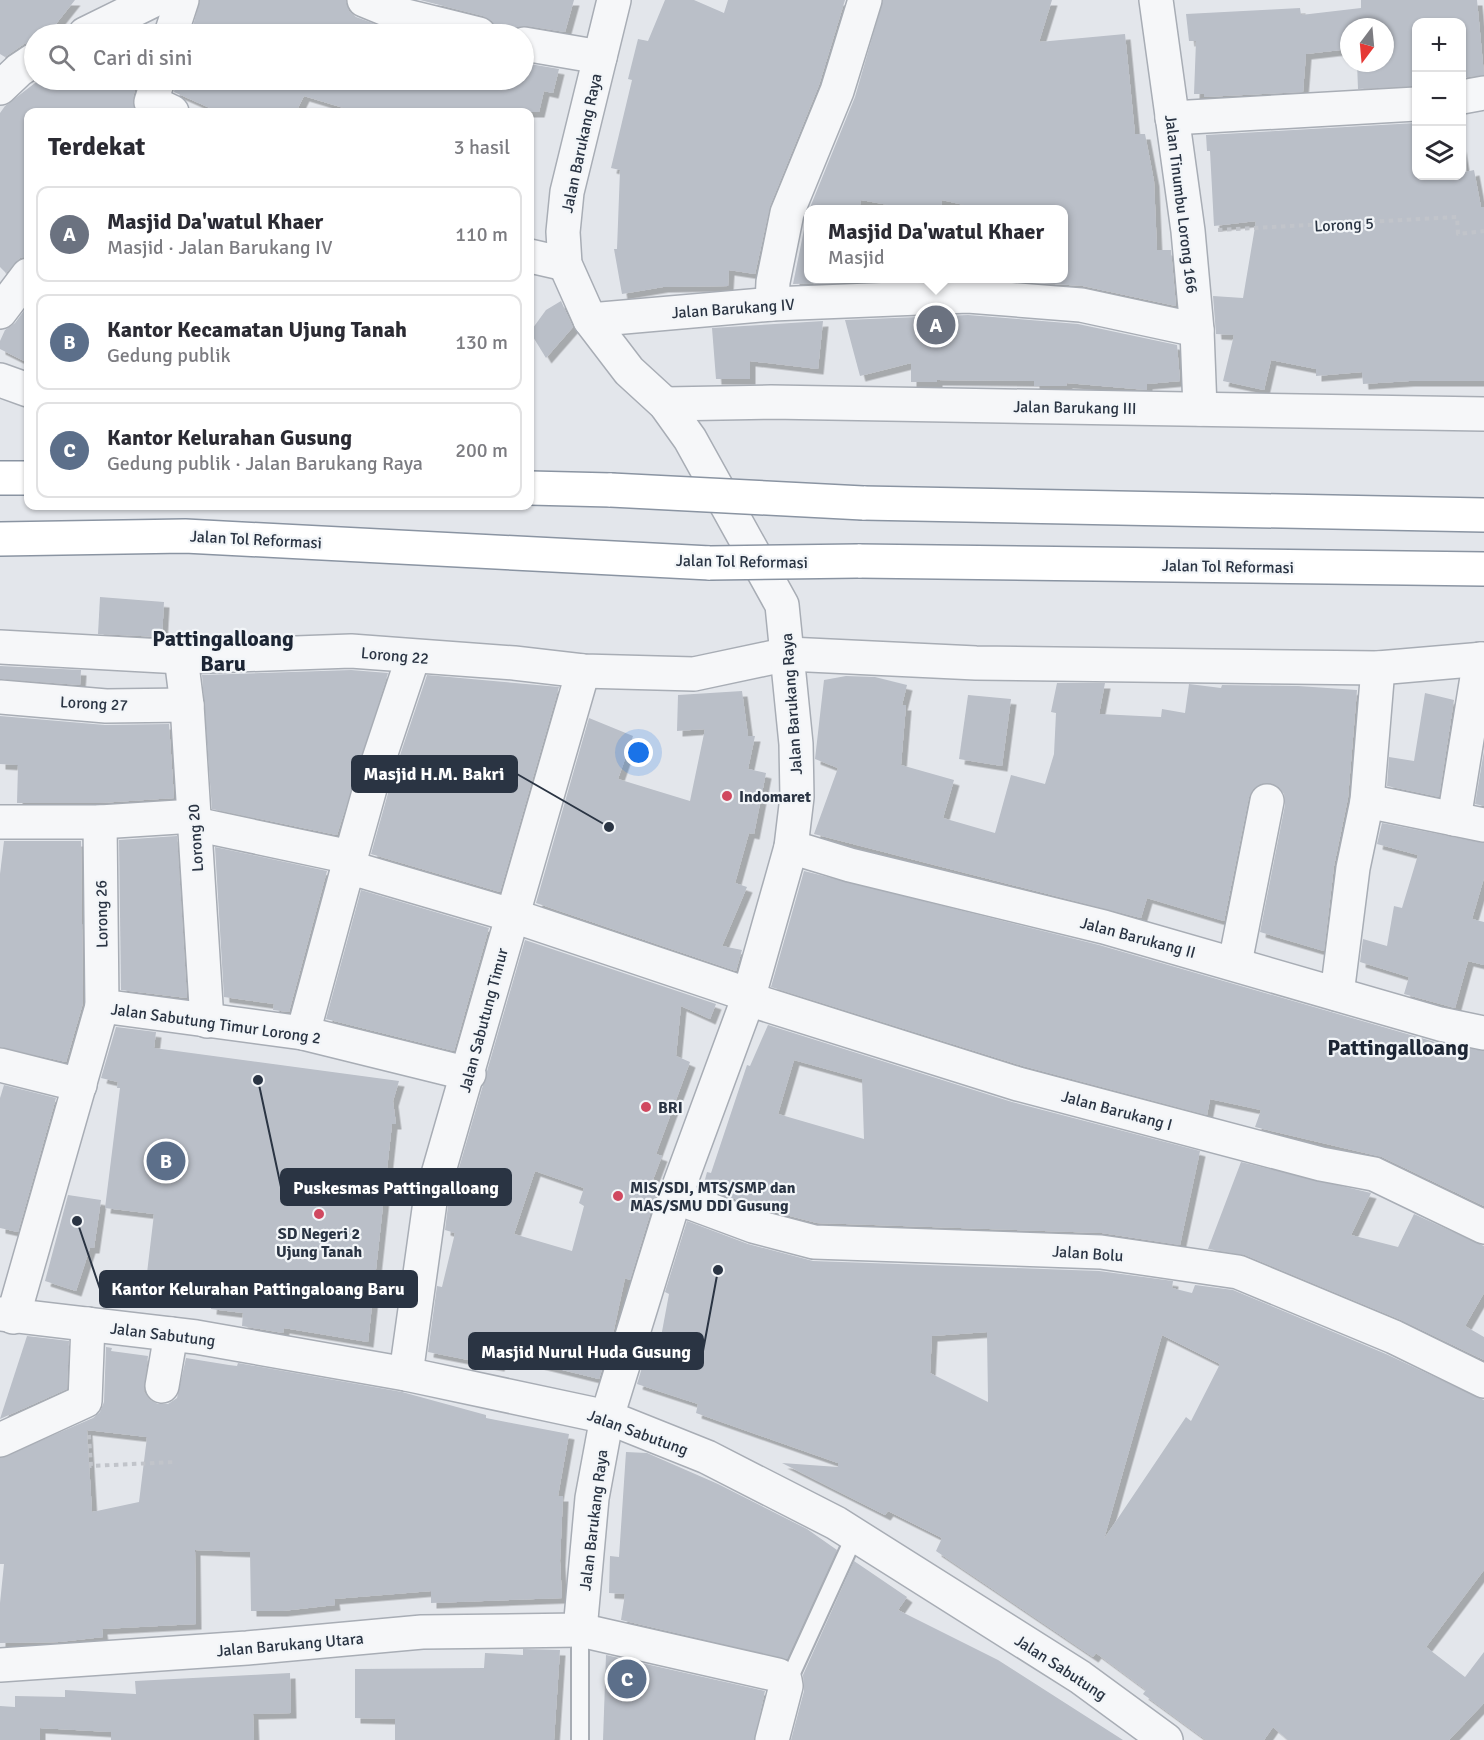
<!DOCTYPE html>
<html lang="id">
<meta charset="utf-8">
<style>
:root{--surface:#fff;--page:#f7f7f7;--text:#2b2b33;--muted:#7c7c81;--line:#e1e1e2;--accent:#1a73e8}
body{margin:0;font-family:Signika,sans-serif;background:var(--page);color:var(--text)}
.controls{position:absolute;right:18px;top:18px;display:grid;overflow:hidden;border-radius:12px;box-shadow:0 2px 4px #0004}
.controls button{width:54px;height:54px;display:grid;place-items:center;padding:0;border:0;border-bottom:2px solid var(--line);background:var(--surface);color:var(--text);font:30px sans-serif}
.compass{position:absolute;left:1340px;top:18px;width:54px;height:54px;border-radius:50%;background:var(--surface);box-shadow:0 2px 4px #0004;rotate:196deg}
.you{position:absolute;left:639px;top:753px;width:21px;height:21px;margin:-15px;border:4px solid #fff;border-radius:50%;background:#1a73e8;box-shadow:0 0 0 9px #1a73e833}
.badge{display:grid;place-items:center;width:39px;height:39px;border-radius:50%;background:var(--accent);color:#fff;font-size:20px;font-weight:700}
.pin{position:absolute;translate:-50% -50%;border:3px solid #fff;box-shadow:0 2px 6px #0006}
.popup{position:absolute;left:804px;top:205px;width:264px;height:78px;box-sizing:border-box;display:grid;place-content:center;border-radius:12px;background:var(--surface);filter:drop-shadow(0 2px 4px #0005);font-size:20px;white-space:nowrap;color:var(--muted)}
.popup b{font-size:22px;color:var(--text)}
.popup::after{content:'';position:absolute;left:50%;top:100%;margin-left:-12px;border:12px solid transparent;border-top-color:var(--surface)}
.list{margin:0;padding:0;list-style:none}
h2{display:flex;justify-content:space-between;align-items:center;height:78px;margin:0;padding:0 24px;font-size:26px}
h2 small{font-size:20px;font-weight:400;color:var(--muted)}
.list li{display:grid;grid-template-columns:39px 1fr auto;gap:18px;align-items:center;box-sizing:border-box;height:96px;margin:0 12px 12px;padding:0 12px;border:2px solid var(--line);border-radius:12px}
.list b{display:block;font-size:22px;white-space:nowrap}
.list p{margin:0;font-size:20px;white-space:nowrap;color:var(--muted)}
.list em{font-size:20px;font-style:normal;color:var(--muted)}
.icon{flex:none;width:33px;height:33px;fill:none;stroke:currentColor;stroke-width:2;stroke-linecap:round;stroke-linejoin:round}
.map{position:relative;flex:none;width:1484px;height:1740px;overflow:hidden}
.search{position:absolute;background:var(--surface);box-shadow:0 2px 4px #0004;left:24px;top:24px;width:510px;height:66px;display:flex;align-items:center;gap:15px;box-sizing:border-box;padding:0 21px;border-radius:33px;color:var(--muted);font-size:22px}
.panel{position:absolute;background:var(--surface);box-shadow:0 2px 4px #0004;left:24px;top:108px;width:510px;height:402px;border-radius:12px}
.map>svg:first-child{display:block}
</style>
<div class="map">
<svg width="1484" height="1740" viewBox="0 0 1484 1740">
<defs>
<filter id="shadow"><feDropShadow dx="5.5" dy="5.5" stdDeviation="0" flood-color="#0004"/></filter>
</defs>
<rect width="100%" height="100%" fill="#e3e6eb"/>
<g fill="#babfc8" fill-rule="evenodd" filter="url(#shadow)">
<polygon points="0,0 75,0 48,34 34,34 34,42 24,44 5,57 0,54"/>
<polygon points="200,0 346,0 349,11 356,17 403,34 194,34 191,33"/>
<polygon points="420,0 574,0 565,32 527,26 517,27 508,34 497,34 492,21 483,16"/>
<polygon points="665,0 694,0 724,13 728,0 845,0 819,85 770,206 755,274 729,270 728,286 663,287 622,294 614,249 617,249 620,170 611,168 632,80 628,79 638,39 648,41"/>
<polygon points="883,0 1052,0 1039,42 1125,34 1135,134 1145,134 1154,181 1157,250 1171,250 1176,306 1083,286 984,279 1064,279 1064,210 986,210 942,200 941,210 916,210 861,200 859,210 809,210 855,97"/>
<polygon points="1361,0 1477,0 1484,75 1461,78 1461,22 1416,22 1416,86 1358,89 1357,63 1385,63 1385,27 1349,27 1349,49 1306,54 1303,92 1204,97 1204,94 1194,94 1196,41 1189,41 1186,14 1300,8 1301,15 1361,8"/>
<polygon points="524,63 559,69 553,93 544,91 539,112 357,112 304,96 296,112 219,112 174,92 176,80 524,80"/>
<polygon points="39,80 138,80 133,97 136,112 28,112 28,257 20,258 6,273 0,267 0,113 5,106"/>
<polygon points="1416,123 1416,176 1461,176 1461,146 1465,172 1474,170 1481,207 1484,207 1484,381 1409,381 1363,384 1362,372 1316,376 1316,369 1271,360 1264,390 1223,381 1234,335 1216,334 1213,296 1243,298 1256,221 1214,226 1210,151 1207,151 1206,135"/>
<polygon points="808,210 808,279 828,279 828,283 793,284"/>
<polygon points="835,279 937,279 836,283"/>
<polygon points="561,301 573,327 546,358 530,332 546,310"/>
<polygon points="28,305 28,363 0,349 0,341 5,330 15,323"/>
<polygon points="968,315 1078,324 1177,345 1180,381 1147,384 1147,390 1067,383 1066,386 1034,386 1034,381 937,380 937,382 911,382 911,363 860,376 845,320"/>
<polygon points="823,321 818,369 750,361 750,379 716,379 712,328"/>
<polygon points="100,597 164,602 162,637 98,634"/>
<polygon points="0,666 81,670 80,685 0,679"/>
<polygon points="351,670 388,673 337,835 212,809 202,675"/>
<polygon points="427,675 559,687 500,892 371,854 392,779"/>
<polygon points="846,676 875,677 907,685 902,705 906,705 901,765 954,780 943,818 995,833 1011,775 1045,784 1054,754 1056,713 1051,712 1057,683 1105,683 1099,714 1161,717 1162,709 1185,713 1189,684 1221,688 1222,685 1298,686 1357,690 1348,798 1334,866 1324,951 1260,932 1285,805 1284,794 1279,787 1271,783 1260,784 1253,789 1249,797 1224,921 1147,898 1141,918 814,834 838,768 815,759 824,680"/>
<polygon points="742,691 748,736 755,736 748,769 766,773 754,834 749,833 735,883 747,887 722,946 742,950 736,971 536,903 589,718 633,736 618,779 690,801 705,729 677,731 678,695"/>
<polygon points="1425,693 1454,700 1439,797 1387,786 1389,757 1414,761"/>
<polygon points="968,695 1011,699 1002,766 959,759"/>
<polygon points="0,716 105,725 169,724 174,798 99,803 17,803 18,765 0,764"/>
<polygon points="1484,751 1484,806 1475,804"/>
<polygon points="1382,823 1484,843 1484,878 1472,919 1484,922 1484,965 1468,961 1455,1008 1404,994 1409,977 1360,962 1363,939 1387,946 1394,906 1402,908 1418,855 1377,844"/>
<polygon points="177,836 187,998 121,990 119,840"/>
<polygon points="4,841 81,841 83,1003 66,1062 0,1047 0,874"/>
<polygon points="215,847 327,871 289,1012 273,1010 274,1004 224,997"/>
<polygon points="804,871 1099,945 1435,1042 1484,1051 1484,1206 1382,1157 1255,1127 1261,1110 1210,1099 1207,1115 1023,1066 771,987"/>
<polygon points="361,890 489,928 454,1051 326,1019"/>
<path d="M525 940 716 1004 710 1019 681 1006 676 1056 690 1062 656 1154 662 1156 651 1185 658 1188 630 1280 625 1278 613 1334 599 1379 502 1355 499 1366 428 1352 437 1286 442 1287 455 1233 445 1230 448 1206ZM535 1171 584 1188 579 1203 584 1206 572 1251 514 1234Z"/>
<path d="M768 1025 1012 1102 1200 1151 1180 1245 1102 1233 817 1223 759 1208 703 1187 707 1172 711 1173 747 1065 750 1066ZM794 1060 862 1079 864 1139 778 1114Z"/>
<polygon points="116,1027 156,1032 154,1048 399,1081 393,1101 396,1124 392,1124 368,1342 284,1328 283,1333 242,1326 243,1313 211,1309 214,1281 147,1273 154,1214 105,1208 120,1088 117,1088 118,1082 101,1078"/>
<polygon points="4,1085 56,1098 18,1232 0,1228 0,1098"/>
<polygon points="1241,1162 1371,1193 1351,1235 1398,1247 1414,1214 1484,1246 1484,1293 1465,1326 1484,1337 1484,1360 1401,1320 1245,1255 1208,1249"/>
<polygon points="68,1195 101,1200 94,1248 90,1248 76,1291 45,1281"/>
<path d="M687 1221 748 1244 813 1261 1099 1271 1173 1281 1172 1288 1192 1293 1195 1285 1233 1290 1386 1354 1484 1400V1570L1426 1647 1465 1677 1484 1652V1703L1449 1740H1288L1273 1727 1264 1740H1206L1143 1694 1146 1690 1096 1653 1093 1657 936 1551 942 1538 888 1511 885 1515 782 1463 838 1467V1463L696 1413 698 1404 637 1384 648 1348 658 1353 669 1294 665 1292ZM987 1332 988 1402 930 1373 932 1336ZM1162 1335 1220 1364 1191 1421 1186 1417 1104 1539Z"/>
<polygon points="27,1336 69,1341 67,1389 0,1419"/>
<path d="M106 1347 112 1348 111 1351 148 1356 144 1392 150 1400 158 1404H168L177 1398 186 1358 229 1365 237 1366 238 1363 402 1392 486 1415V1418L569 1434 558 1496H563L560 1561 562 1598 431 1603V1591L334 1599 335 1605 282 1611H251L250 1552 195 1550 196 1624 102 1629 103 1637 59 1642 0 1643V1603L4 1564H0V1458L93 1418 100 1412 104 1402ZM87 1430 147 1437 139 1502 92 1512Z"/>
<polygon points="626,1452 647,1453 718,1484 807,1529 837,1550 787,1659 621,1620 625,1594 609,1593 610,1556 619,1557"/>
<polygon points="854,1561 907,1597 898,1610 998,1660 1123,1740 791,1740 804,1691 803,1675"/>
<polygon points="523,1649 560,1650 554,1740 395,1740 395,1719 355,1718 355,1669 484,1668 485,1653 523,1655"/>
<polygon points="606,1655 765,1691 754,1740 603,1740"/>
<polygon points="290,1673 291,1713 253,1714 254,1740 111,1740 111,1732 40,1728 40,1740 0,1740 0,1706 15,1707 15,1696 65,1697 65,1690 136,1694 135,1681"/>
</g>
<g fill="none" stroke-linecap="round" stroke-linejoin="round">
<defs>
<g id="service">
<polyline points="580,1630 580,1740"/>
<polyline points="786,1686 855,1535"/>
</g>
<g id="minor">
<polyline points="364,0 398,14 479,34"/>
<polyline points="1156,0 1188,231 1197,330 1200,409"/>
<polyline points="85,34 154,0"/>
<polyline points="171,34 182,0"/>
<polyline points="524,44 600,57"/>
<polyline points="158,80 151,102 172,112"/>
<polyline points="0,88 19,70 34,60"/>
<polyline points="1462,97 1484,93"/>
<polyline points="1172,118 1416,104"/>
<polyline points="530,256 565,264"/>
<polyline points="772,304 773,282 787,213 837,91 865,0"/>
<polyline points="0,312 28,275"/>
<polyline points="590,320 772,304 968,296 1081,305 1197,330"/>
<polyline points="0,380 28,390"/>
<polyline points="665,404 771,402 1484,414"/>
<polyline points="0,647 181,657 351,651 514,663 583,671 694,674 788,654 976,663 1378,668 1484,659"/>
<polyline points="181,657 187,705 207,1021"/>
<polyline points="0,697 106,706 187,705"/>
<polyline points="1367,801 1484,825"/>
<polyline points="1454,819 1480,659"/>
<polyline points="0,822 100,822 194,816"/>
<polyline points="100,822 102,1006"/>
<polyline points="195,824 350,857"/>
<polyline points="791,847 850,865 1104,927 1440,1024 1484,1033"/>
<polyline points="348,867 374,774 413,657"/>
<polyline points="1235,963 1267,801"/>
<polyline points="1337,994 1353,868 1367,801 1378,668"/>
<polyline points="748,999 1018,1084 1321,1164 1374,1174 1484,1227"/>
<polyline points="303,1033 348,867 511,915 749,995"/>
<polyline points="0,1065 80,1085"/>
<polyline points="675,1197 753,1226 814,1242 1101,1252 1238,1272 1394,1337 1484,1381"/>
<polyline points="0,1314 196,1337 406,1374 607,1417 707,1457 836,1523 1080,1677 1166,1740"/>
<polyline points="13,1317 102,1006 303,1033 469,1074"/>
<polyline points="406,1374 430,1202 583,671"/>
<polyline points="162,1386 171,1334"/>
<polyline points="0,1440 85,1401 88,1324"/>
<polyline points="580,1630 778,1675 785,1680 786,1686 772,1740"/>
</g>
<polyline id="tertiary" points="0,1665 247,1648 422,1632 580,1630 592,1498 607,1417 675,1197 748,999 791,847 797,797 796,744 782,605 690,439 665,404 629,371 590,320 565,264 563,232 567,192 614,0"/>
<g id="motorway">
<polyline points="0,478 28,478"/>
<polyline points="530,488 611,490"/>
<polyline points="863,503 1484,515"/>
<polyline points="0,539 185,536 710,563"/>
<polyline points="858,561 1484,569"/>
</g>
</defs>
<use href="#service" stroke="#a8adb5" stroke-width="20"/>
<use href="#minor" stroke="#a8adb5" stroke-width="36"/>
<use href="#tertiary" stroke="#a8adb5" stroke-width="36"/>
<use href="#motorway" stroke="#8a94a2" stroke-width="36"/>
<g stroke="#c1c4ca" stroke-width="4" stroke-dasharray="4.5 4.5" stroke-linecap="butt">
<polyline points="1218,230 1457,217 1458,234 1484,231"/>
<polyline points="89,1435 91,1466 175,1462"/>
</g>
<use href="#service" stroke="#f6f7f9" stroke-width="16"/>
<use href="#minor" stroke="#f6f7f9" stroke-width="33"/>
<use href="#tertiary" stroke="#f6f7f9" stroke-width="33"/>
<use href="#motorway" stroke="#fff" stroke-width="33"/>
<defs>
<g id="motorway-bridge">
<polyline points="611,490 863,503"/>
<polyline points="710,563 858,561"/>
</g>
</defs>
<use href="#motorway-bridge" stroke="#8a94a2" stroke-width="36" stroke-linecap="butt"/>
<use href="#motorway-bridge" stroke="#fff" stroke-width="33"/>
</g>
<g fill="#d0485f" stroke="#f2f5f8" stroke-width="2">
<circle cx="727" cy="796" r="6"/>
<circle cx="646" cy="1107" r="6"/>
<circle cx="618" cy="1196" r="6"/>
<circle cx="319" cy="1214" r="6"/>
</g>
<g text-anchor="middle" stroke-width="4.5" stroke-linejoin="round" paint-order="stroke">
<g font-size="16" fill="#2a3443" stroke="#f2f5f8">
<text transform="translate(581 143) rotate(-78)" y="6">Jalan Barukang Raya</text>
<text transform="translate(1182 204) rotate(83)" y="6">Jalan Tinumbu Lorong 166</text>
<text transform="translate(1344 224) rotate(-3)" y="6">Lorong 5</text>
<text transform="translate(733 308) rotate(-4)" y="6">Jalan Barukang IV</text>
<text transform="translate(1075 407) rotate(1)" y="6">Jalan Barukang III</text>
<text transform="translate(256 539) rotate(3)" y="6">Jalan Tol Reformasi</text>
<text transform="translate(742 561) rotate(1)" y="6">Jalan Tol Reformasi</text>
<text transform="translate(1228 566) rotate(1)" y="6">Jalan Tol Reformasi</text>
<text transform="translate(395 655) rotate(5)" y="6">Lorong 22</text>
<text transform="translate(94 703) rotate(3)" y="6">Lorong 27</text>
<text transform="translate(791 704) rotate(-94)" y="6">Jalan Barukang Raya</text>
<text transform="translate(195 838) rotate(-94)" y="6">Lorong 20</text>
<text transform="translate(101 914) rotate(-91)" y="6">Lorong 26</text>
<text transform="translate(1138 937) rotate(15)" y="6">Jalan Barukang II</text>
<text transform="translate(483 1020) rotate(-75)" y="6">Jalan Sabutung Timur</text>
<text transform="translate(216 1023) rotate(8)" y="6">Jalan Sabutung Timur Lorong 2</text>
<text transform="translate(1117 1110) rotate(15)" y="6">Jalan Barukang I</text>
<text transform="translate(1088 1253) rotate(4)" y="6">Jalan Bolu</text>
<text transform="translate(163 1334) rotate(7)" y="6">Jalan Sabutung</text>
<text transform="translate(638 1432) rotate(20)" y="6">Jalan Sabutung</text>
<text transform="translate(593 1520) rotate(-83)" y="6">Jalan Barukang Raya</text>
<text transform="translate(290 1644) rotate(-5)" y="6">Jalan Barukang Utara</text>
<text transform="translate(1061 1667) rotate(33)" y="6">Jalan Sabutung</text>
</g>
<g font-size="16" font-weight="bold" fill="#2a3443" stroke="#f2f5f8" text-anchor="start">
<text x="739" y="802">Indomaret</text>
<text x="658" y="1113">BRI</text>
<text x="630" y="1193">MIS/SDI, MTS/SMP dan<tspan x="630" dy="18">MAS/SMU DDI Gusung</tspan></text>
<text x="319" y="1239" text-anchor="middle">SD Negeri 2<tspan x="319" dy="18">Ujung Tanah</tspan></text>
</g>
<g font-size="22" font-weight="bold" fill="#1c2534" stroke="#f2f5f8">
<text x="223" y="646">Pattingalloang<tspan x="223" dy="25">Baru</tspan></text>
<text x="1398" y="1055">Pattingalloang</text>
</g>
</g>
<path fill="none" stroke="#2a3443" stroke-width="2" d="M609 827L517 774M258 1080L281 1187M77 1221L100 1289M718 1270L703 1351"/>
<g fill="#2a3443" stroke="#f2f5f8" stroke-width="2">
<circle cx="609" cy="827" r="6"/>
<circle cx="258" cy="1080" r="6"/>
<circle cx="77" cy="1221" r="6"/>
<circle cx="718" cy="1270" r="6"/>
</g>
<g fill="#2a3443" stroke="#2a3443" stroke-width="2">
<rect x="352" y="756" width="165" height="36" rx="6"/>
<rect x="281" y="1169" width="230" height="36" rx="6"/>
<rect x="100" y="1271" width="317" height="36" rx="6"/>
<rect x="469" y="1333" width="234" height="36" rx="6"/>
</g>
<g font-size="18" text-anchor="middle" font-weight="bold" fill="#fff">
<text x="434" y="780">Masjid H.M. Bakri</text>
<text x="396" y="1194">Puskesmas Pattingalloang</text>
<text x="258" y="1295">Kantor Kelurahan Pattingaloang Baru</text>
<text x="586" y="1358">Masjid Nurul Huda Gusung</text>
</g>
</svg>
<div class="controls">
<button>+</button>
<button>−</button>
<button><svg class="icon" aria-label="layers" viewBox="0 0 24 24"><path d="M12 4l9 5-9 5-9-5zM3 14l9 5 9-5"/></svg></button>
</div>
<svg class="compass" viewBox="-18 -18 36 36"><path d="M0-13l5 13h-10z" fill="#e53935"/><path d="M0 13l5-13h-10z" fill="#7c7c81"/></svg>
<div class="you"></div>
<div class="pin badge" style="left:936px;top:325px;background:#6b7280">A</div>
<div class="popup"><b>Masjid Da'watul Khaer</b>Masjid</div>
<div class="pin badge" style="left:166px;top:1161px;background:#5c6f8a">B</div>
<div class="pin badge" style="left:627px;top:1679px;background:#5c6f8a">C</div>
<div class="search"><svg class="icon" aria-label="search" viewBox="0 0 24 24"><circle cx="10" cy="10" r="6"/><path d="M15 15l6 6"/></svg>Cari di sini</div>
<section class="panel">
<h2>Terdekat<small>3 hasil</small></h2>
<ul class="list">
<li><span class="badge" style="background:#6b7280">A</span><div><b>Masjid Da'watul Khaer</b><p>Masjid · Jalan Barukang IV</p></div><em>110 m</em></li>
<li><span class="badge" style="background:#5c6f8a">B</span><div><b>Kantor Kecamatan Ujung Tanah</b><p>Gedung publik</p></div><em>130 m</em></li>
<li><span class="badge" style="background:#5c6f8a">C</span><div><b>Kantor Kelurahan Gusung</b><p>Gedung publik · Jalan Barukang Raya</p></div><em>200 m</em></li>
</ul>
</section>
</div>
